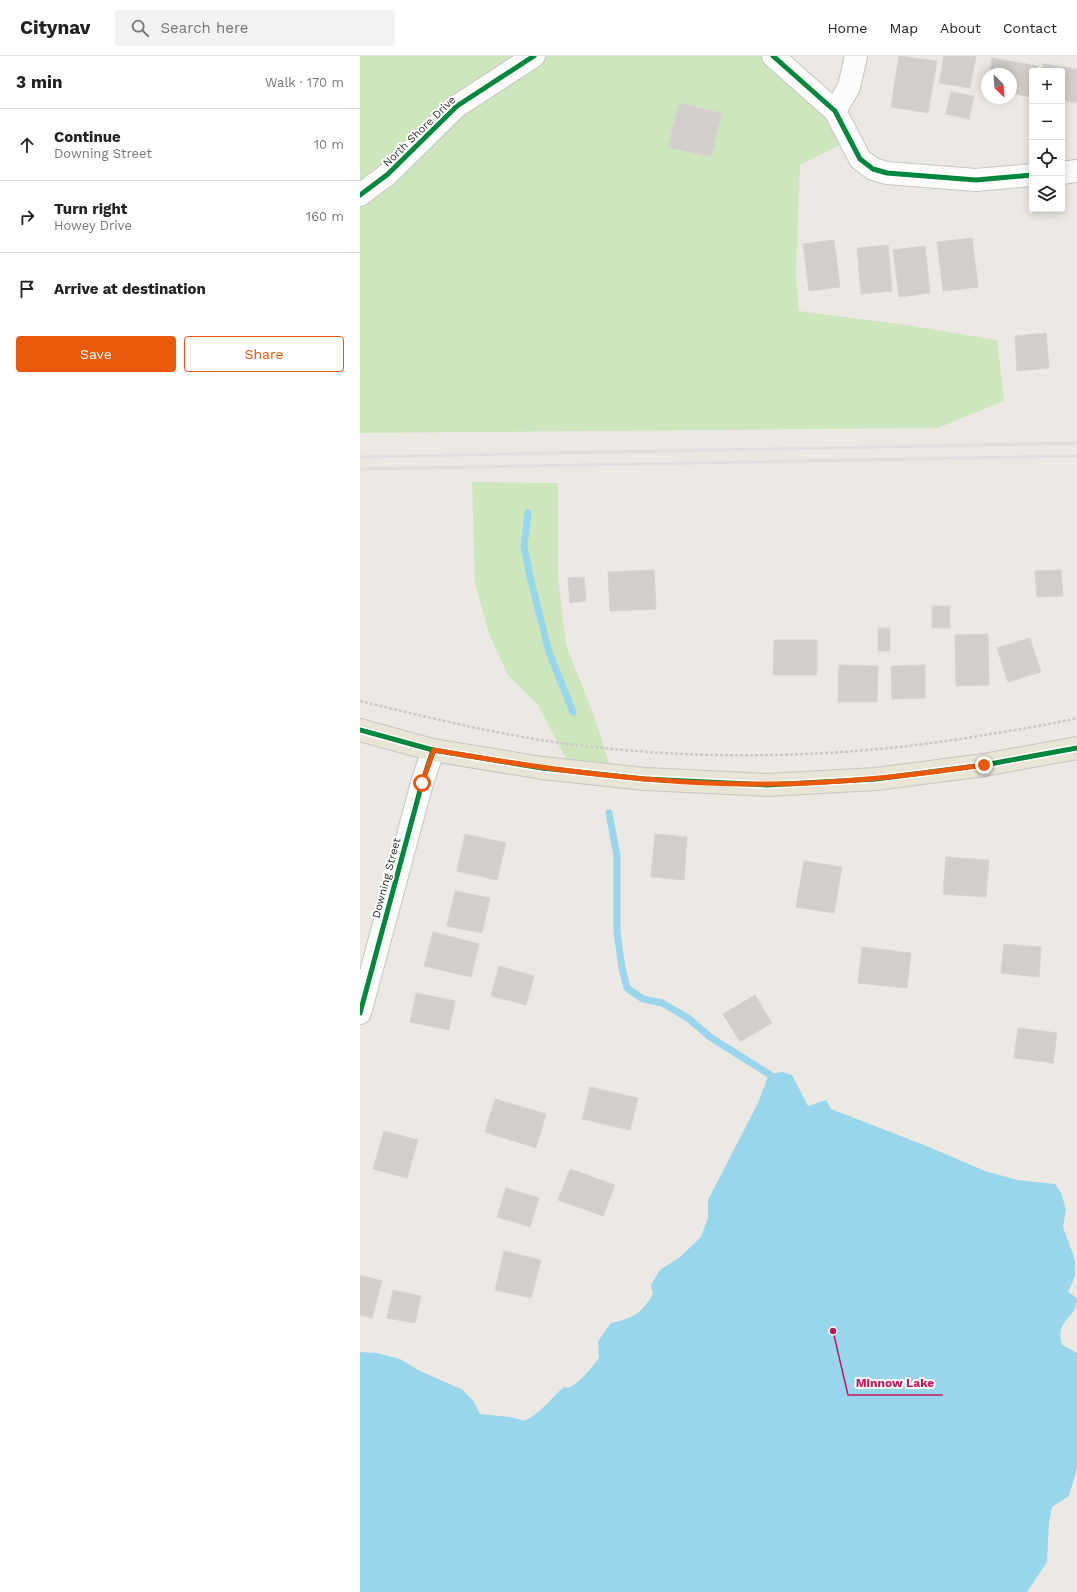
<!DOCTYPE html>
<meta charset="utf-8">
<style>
:root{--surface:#fff;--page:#f2f2f2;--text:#222;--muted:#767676;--line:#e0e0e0;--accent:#ea580c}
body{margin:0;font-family:"Work Sans",sans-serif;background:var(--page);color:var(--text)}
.controls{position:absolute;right:12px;top:12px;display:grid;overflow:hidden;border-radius:4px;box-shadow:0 2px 10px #0003}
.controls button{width:36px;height:36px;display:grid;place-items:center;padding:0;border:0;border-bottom:1px solid var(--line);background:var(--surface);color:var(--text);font:20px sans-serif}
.compass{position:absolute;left:621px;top:12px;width:36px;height:36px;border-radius:50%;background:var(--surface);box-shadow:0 2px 10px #0003;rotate:155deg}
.stop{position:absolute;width:12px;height:12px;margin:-9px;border:3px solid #ea580c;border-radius:50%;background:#fff}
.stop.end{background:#ea580c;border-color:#fff;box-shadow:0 1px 4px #0008}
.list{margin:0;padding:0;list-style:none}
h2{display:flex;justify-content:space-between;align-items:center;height:52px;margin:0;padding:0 16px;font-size:17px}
h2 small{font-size:13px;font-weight:400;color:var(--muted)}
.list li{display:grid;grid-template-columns:26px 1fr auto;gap:12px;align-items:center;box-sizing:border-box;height:72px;padding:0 16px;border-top:1px solid var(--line)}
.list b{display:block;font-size:15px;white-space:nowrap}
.list p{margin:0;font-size:13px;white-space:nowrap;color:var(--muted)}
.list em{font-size:13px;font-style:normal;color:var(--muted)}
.actions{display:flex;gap:8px;padding:12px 16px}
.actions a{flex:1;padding:9px 0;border:1px solid var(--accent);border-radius:4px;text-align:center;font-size:14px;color:var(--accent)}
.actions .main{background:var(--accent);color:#fff}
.icon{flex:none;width:22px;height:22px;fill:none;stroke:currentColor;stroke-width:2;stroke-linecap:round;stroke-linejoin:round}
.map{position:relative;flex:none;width:717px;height:1536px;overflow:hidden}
header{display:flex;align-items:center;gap:24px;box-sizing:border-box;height:56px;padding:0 20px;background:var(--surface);border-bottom:1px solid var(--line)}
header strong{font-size:19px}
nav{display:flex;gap:22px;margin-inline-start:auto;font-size:14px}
.search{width:280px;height:36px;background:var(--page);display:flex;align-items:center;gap:10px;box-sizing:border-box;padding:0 14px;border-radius:4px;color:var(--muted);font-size:15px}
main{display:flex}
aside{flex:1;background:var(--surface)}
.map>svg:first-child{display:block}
</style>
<header>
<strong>Citynav</strong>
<div class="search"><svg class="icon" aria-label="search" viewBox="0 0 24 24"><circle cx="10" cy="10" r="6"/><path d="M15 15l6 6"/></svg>Search here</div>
<nav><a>Home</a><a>Map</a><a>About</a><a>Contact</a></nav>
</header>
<main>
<aside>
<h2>3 min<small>Walk · 170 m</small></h2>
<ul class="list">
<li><svg class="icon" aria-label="ahead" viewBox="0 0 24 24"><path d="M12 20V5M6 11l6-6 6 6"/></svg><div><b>Continue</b><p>Downing Street</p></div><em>10 m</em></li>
<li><svg class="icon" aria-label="right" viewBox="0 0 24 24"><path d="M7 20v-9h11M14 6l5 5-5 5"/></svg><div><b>Turn right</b><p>Howey Drive</p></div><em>160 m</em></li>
<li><svg class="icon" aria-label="arrive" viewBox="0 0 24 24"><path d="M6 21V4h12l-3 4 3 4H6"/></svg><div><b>Arrive at destination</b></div></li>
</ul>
<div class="actions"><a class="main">Save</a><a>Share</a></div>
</aside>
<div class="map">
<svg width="717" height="1536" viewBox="0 0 717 1536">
<rect width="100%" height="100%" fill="#ece8e4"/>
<g fill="#cee6be">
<polygon points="0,0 411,0 488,85 440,109 436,218 439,255 547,269 637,284 644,345 578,372 0,377"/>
<polygon points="112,426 198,427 198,520 206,589 234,660 254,722 214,718 178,649 148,619 129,578 115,527"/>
</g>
<path fill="#99d6ec" d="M423 1016 432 1019 448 1050 466 1044 471 1053 564 1089 625 1115 657 1124 695 1128 701 1137 706 1153 703 1171 715 1204V1220L708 1236 717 1242C717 1264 694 1263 702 1289L717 1297V1412L709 1440 692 1451 689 1466 687 1506 667 1536H0V1296L17 1297 40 1303 60 1315 103 1334 114 1346 120 1358 151 1361 164 1365C180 1358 190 1343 204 1331L208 1332C221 1326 230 1313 239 1302L238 1285 251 1267C273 1262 281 1258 293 1238L291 1229 300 1214 320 1201 341 1181 348 1162V1144L398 1047 409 1018Z"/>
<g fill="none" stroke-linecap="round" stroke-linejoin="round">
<g stroke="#99d6ec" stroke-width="7">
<polyline points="168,457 164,491 171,525 189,596 213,656"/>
<polyline points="249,757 257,800 257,876 262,912 267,932 283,943 302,947 328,962 350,981 409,1018"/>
</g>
</g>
<g fill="#d1cecb" stroke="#d7d4d0">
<polygon points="539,0 577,5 568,57 531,51"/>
<polygon points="584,0 616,0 610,32 579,27"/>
<polygon points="632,2 678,10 677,15 672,15 672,41 651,37 651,18 630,18"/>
<polygon points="683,8 717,13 717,47 702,44 702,15 682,15"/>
<polygon points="591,36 614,40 609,63 586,58"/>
<polygon points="319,47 362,57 351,101 308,91"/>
<polygon points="612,182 618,231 583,235 577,186"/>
<polygon points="474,184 480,231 449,235 443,188"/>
<polygon points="528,189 532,235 501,238 497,192"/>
<polygon points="565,190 570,237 539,241 533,194"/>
<polygon points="686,277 689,312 657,315 655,280"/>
<polygon points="294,514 296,553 250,555 248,516"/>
<polygon points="701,514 703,540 677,541 675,515"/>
<polygon points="224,521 226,545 210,547 208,522"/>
<rect x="572" y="550" width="18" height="22"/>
<rect x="518" y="572" width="12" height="23"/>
<polygon points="628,578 629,629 596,630 595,579"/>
<polygon points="670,582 681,616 648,626 637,592"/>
<polygon points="414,584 457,584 457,619 413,619"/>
<polygon points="479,609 518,610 517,646 478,646"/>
<polygon points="565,609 565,642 532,643 531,610"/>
<polygon points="105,778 146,787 137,824 97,815"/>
<polygon points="295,778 327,781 324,824 291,821"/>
<polygon points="586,801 629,804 626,841 583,838"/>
<polygon points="444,805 482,811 474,857 436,851"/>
<polygon points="95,835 130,842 122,877 87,870"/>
<polygon points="73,876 119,888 111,921 64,910"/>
<polygon points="644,888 681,891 679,921 641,917"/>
<polygon points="502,891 551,897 547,932 498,927"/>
<polygon points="139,910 174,920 166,949 131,940"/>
<polygon points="56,937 95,945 89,974 50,966"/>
<polygon points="395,939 412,967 380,986 363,958"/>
<polygon points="658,972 697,977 693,1007 654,1002"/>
<polygon points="230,1031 278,1042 270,1074 222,1063"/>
<polygon points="135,1043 186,1058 176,1092 125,1076"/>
<polygon points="24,1075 58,1084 47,1122 13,1113"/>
<polygon points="210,1113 255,1129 243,1160 198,1144"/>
<polygon points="146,1132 179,1142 170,1171 137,1161"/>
<polygon points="144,1195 181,1204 171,1242 135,1234"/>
<polygon points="0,1219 22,1225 12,1262 0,1259"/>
<polygon points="33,1234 61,1240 55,1267 27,1262"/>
</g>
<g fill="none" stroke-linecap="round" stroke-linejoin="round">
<defs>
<g id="minor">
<polyline points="413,0 475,55 500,103 513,113 527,117 616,124 672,119"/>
<polyline points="475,55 489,31 496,0"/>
<polyline points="702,117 717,115"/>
<polyline points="0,139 28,118 97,50 174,0"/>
<polyline points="0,957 62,727 73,694"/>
</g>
<polyline id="major" points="0,674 73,694 182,712 285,723 407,729 516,723 624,709 717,692"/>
</defs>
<use href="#minor" stroke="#c5c4c5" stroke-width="24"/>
<use href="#major" stroke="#c6c5c4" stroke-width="24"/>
<path stroke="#c9c9c8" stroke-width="2.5" stroke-dasharray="3 2" stroke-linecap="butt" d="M0 645C58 659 116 673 174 683 320 706 468 704 613 681 648 675 683 670 717 662"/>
<use href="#minor" stroke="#fcfcfb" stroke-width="22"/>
<use href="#major" stroke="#e8e4d6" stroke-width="22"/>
<g stroke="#dfdfe1" stroke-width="3">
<polyline points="0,401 717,387"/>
<polyline points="0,413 717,400"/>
</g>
<defs>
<g id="cycleway">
<polyline points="413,0 475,55 500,103 513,113 527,117 616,124 672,119"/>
<polyline points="0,139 28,118 97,50 174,0"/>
<polyline points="0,674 73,694 182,712 285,723 407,729 516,723 624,709 717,692"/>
<polyline points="0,957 62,727 73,694"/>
</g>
</defs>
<use href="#cycleway" stroke="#fff" stroke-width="8"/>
<use href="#cycleway" stroke="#00873e" stroke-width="5"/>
</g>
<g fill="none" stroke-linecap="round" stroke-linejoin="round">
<path stroke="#ea580c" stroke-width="5" d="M62 727 74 694C184 713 295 729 407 728 480 728 552 719 624 709"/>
</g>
<g text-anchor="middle" stroke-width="4" stroke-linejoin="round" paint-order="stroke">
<g font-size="11" fill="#2e2e2e" stroke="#fff">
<text transform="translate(59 75) rotate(-44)" y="4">North Shore Drive</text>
<text transform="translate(26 822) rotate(-75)" y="4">Downing Street</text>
</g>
</g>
<path fill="none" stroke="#c2185b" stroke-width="1.5" d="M473 1275L488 1339H583"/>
<circle fill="#c2185b" stroke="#fff" stroke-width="1.5" cx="473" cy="1275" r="4"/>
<g font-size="12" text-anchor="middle" font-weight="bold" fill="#c2185b" stroke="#fff" stroke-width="4" stroke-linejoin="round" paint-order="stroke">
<text x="535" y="1331">Minnow Lake</text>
</g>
</svg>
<div class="controls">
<button>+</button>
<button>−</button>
<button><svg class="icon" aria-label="locate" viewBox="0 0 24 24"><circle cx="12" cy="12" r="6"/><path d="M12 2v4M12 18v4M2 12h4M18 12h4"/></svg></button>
<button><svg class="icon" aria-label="layers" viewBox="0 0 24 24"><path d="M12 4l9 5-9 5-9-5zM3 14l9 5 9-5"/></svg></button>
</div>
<svg class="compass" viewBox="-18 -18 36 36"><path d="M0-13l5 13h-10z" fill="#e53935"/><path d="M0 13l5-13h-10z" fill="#767676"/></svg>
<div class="stop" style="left:62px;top:727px"></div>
<div class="stop end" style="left:624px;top:709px"></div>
</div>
</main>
